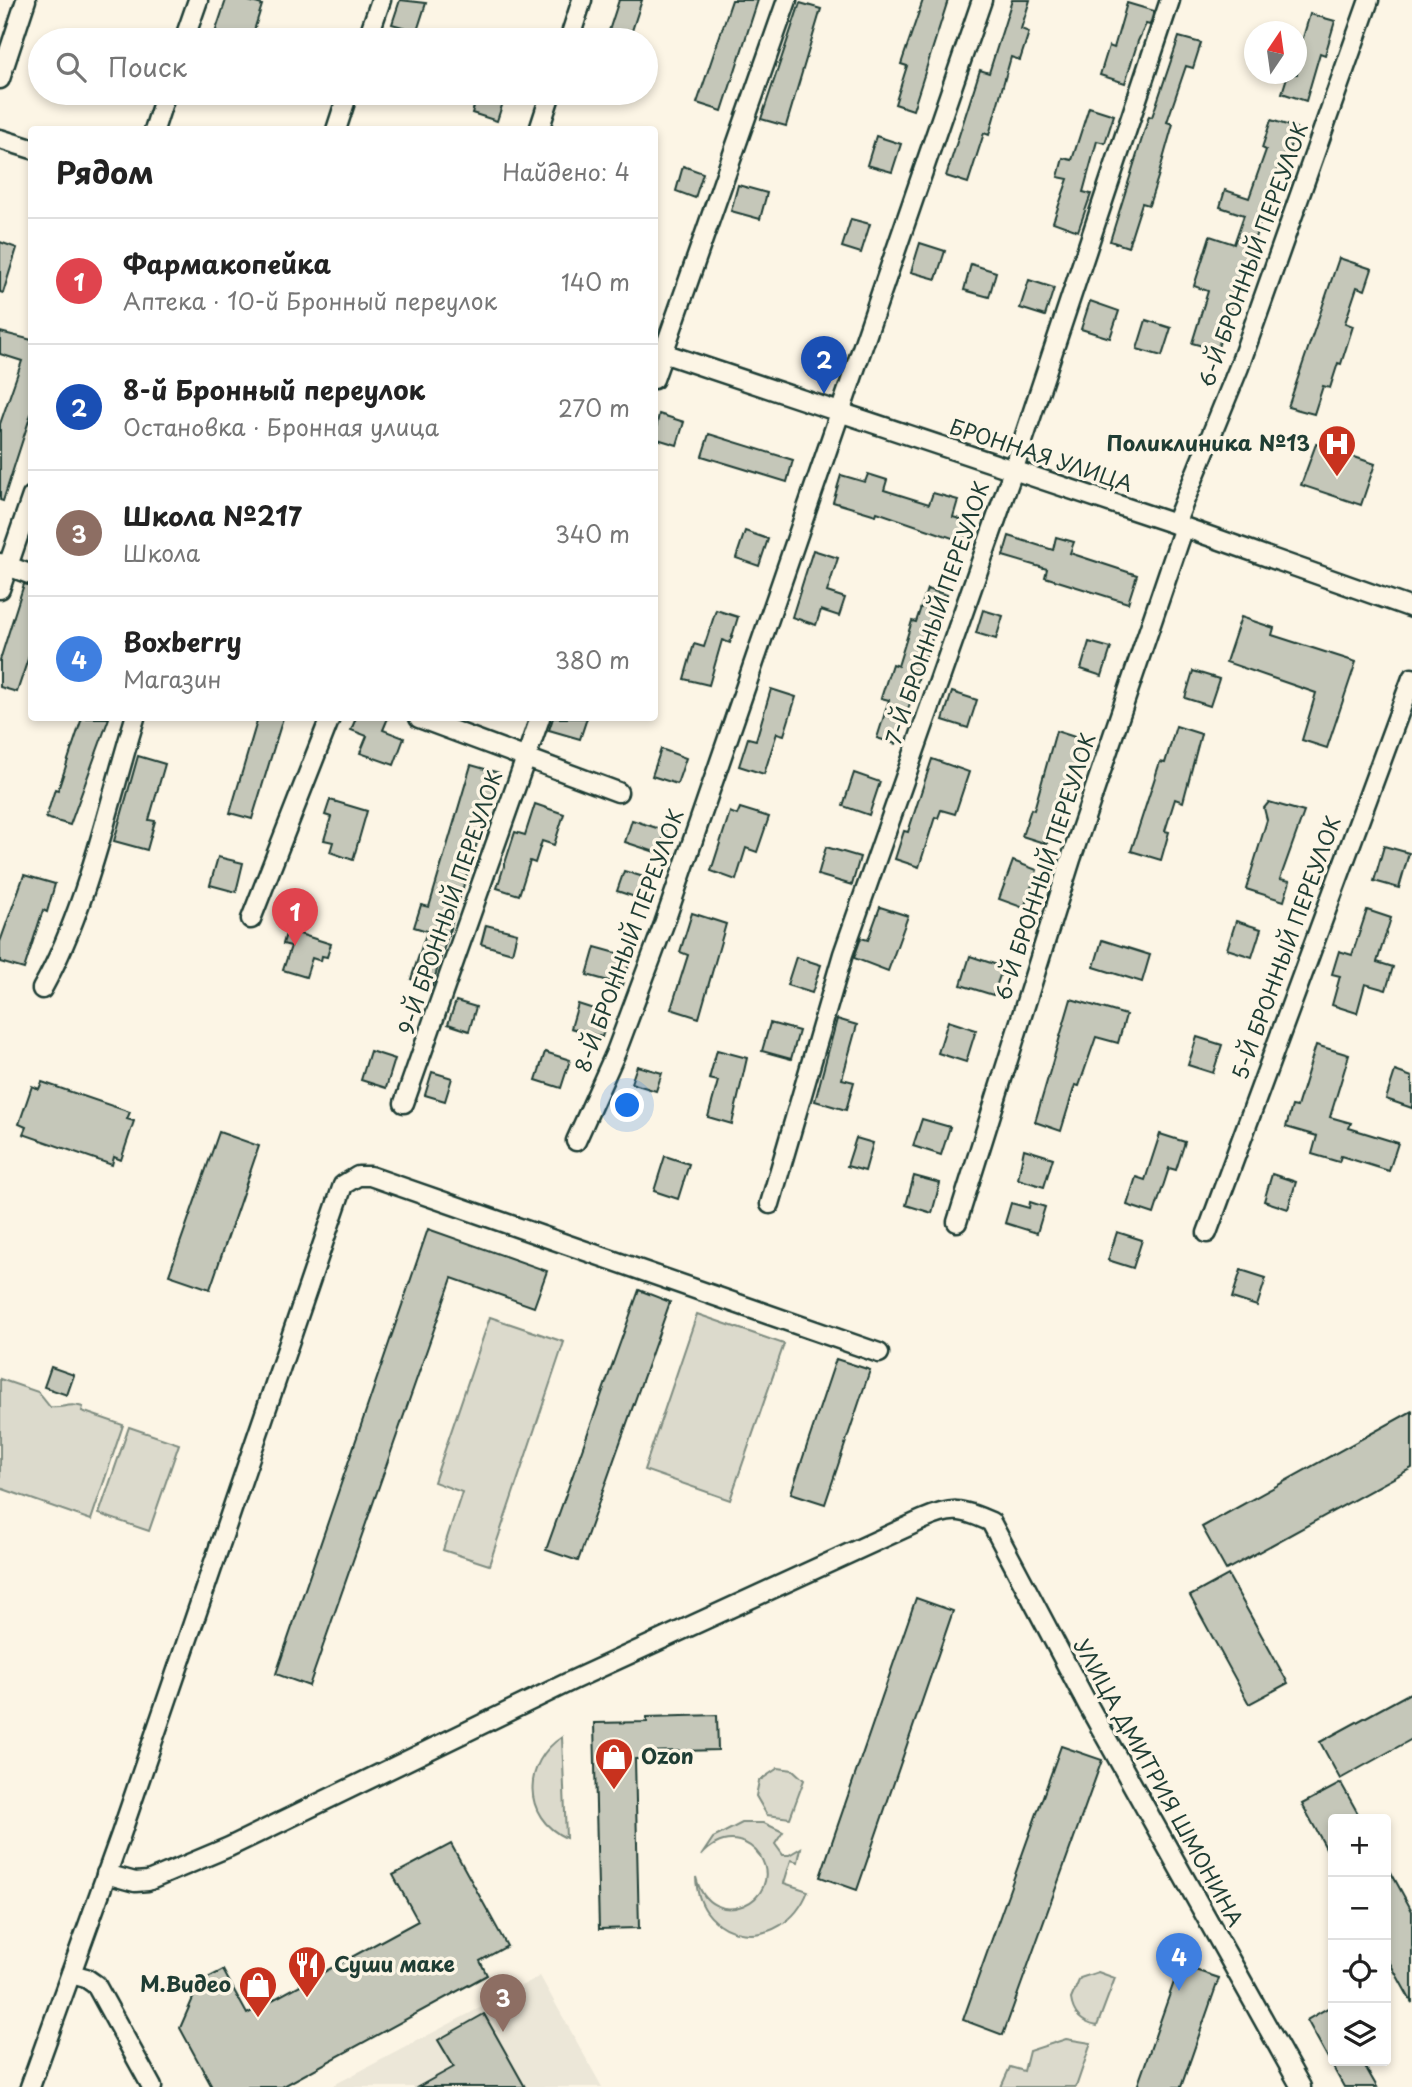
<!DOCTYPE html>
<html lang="ru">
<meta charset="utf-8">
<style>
:root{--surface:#fff;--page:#f6f6f6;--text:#222;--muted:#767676;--line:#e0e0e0;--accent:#1a73e8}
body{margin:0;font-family:"Playpen Sans",sans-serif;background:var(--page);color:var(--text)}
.controls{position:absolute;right:21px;bottom:21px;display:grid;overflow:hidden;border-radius:7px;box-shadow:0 4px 10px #0003}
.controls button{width:63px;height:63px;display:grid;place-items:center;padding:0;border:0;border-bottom:2px solid var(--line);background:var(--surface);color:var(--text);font:35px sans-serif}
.compass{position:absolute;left:1244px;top:21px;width:63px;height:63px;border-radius:50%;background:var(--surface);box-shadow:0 4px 10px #0003;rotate:13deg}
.you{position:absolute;left:628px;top:1106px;width:24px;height:24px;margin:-18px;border:5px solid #fff;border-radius:50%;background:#1a73e8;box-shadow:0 0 0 10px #1a73e833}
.badge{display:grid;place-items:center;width:46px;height:46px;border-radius:50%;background:var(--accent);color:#fff;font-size:23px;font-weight:700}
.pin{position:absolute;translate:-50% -58px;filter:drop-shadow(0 2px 4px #0008)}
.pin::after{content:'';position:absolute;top:37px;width:24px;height:21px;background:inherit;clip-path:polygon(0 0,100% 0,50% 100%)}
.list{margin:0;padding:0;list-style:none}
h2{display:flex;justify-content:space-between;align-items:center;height:91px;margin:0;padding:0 28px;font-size:30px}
h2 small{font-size:23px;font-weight:400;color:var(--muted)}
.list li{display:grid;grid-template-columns:46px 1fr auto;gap:21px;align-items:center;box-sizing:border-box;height:126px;padding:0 28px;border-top:2px solid var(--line)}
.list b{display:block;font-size:26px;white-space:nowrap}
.list p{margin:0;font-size:23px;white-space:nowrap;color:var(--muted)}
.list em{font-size:23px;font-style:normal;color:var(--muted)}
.icon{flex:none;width:38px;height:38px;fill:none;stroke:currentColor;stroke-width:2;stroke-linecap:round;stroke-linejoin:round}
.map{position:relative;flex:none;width:1412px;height:2087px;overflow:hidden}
.search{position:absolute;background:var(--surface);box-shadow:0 4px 10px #0003;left:28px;top:28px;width:630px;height:77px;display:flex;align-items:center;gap:18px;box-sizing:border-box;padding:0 24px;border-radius:38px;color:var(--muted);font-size:26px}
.panel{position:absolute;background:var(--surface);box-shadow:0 4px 10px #0003;left:28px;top:126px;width:630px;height:595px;border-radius:7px}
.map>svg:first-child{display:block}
</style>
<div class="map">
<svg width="1412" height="2087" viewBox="0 0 1412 2087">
<rect width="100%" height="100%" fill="#fcf5e5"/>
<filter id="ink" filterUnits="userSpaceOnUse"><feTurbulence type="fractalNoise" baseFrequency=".0143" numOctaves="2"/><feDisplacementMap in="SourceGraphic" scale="14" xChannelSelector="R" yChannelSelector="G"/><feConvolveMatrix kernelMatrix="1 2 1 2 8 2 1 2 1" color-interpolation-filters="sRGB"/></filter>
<g filter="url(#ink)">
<polygon fill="#ece7d8" points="540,1976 602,2087 330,2087"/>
<g fill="#dcdacc" stroke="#7e8c80" stroke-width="2">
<polygon points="697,1314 784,1344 730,1500 644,1470"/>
<polygon points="490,1317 564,1342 489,1565 443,1550 462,1492 434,1482"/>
<path d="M0 1379 38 1392 50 1407C64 1409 68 1402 83 1407L82 1411 123 1425 91 1520 0 1488Z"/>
<polygon points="129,1427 179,1444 149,1531 99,1514"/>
<path d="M562 1737 566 1838C521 1817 523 1762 562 1737Z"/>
<polygon points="778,1768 793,1770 804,1780 790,1818 767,1815 756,1796 759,1781"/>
<path d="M742 1823H764L783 1832 775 1844 783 1855H789L801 1848 798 1862 791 1860 784 1883 808 1891C783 1955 698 1945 696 1877 710 1937 787 1900 760 1856 755 1849 748 1843 739 1841 723 1837 711 1845 701 1856L713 1838Z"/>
<path d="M1098 1972 1115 1978 1097 2026C1082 2023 1073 2015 1071 1999L1080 1978Z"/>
<polygon points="1066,2039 1091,2043 1076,2087 1001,2087 1010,2067 1024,2071 1029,2051"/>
</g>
<g fill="#c5c7b9" stroke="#1f3d34" stroke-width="2">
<polygon points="226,0 245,0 262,5 251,40 238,40 215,33"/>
<polygon points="400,0 426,3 417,31 392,24"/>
<polygon points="619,0 642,0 629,40 606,40"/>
<polygon points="732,0 758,0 722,111 697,103"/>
<polygon points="923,0 948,0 913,110 895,104 907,66 901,64"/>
<polygon points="1012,0 1030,0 1021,29 1029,32 1020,60 1011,57 989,135 984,133 968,183 946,176 980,70 989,73"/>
<polygon points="800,3 821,9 786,126 761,119"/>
<polygon points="1127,3 1154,11 1150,25 1146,24 1138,41 1125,83 1100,75 1109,46 1114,48"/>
<polygon points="1310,14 1335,21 1325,55 1320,53 1306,101 1282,93 1288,74 1297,74 1297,58"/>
<polygon points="1179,37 1201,43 1193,68 1186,66 1167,122 1173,124 1158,177 1149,205 1142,203 1128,247 1110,241 1149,116 1152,117"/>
<polygon points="478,93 506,93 497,121 472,113"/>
<polygon points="1089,107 1114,115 1105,143 1097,141 1083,192 1091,194 1078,231 1053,222 1068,179 1058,177 1063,158 1072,160"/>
<polygon points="1271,120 1296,128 1287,156 1283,155 1217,350 1192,343 1208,291 1194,286 1210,236 1234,244 1244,215 1220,207 1225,190 1249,198 1266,150 1262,148"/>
<polygon points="876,136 901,144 892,172 867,165"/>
<polygon points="683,166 703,173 695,198 676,191"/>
<polygon points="738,185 767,193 760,219 731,211"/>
<polygon points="851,219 870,224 861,253 842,247"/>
<polygon points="0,242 17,248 3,293 0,292"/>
<polygon points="920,243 945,251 936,279 911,272"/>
<polygon points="1339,258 1372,269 1365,290 1357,287 1345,323 1353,326 1341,364 1338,363 1330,388 1323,386 1314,414 1288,407"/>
<polygon points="971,264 996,272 989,297 964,290"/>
<polygon points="1029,280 1054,288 1045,316 1020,308"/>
<polygon points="1090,301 1119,311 1110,338 1081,329"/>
<polygon points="1146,320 1171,328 1162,356 1137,349"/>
<polygon points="0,332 32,340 32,411 3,501 0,500 0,424 22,361 0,354"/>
<polygon points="659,414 684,422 677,445 654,438"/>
<polygon points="709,434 793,460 787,482 702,456"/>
<polygon points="1316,444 1375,464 1361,505 1301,485"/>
<polygon points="868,474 887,480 884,490 929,504 933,493 958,500 953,517 970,522 964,542 877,512 876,515 833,502 841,475 865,482"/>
<polygon points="745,531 768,539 759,566 736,558"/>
<polygon points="1009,536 1053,550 1056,537 1074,542 1070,553 1137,575 1128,603 1045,577 1047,569 1003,556"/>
<polygon points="813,550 838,558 827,592 845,598 839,616 821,610 816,625 792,617"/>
<polygon points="24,584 32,586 32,647 17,692 0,687 0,660"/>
<polygon points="927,589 947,595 896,744 877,738 889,700 881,698 892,664 898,666 912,621 916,622"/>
<polygon points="716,610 738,617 730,643 722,640 709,685 684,679 694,644 704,647"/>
<polygon points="983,610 1003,616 996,639 976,633"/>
<polygon points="1241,617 1274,628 1272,635 1356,662 1327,748 1302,740 1316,693 1226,662"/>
<polygon points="1089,642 1111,648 1102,676 1081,669"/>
<polygon points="1193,671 1219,679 1210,706 1185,698"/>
<polygon points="771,689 796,697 784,735 777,733 764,774 739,766 748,738 756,740"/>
<polygon points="952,692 977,700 968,728 943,720"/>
<polygon points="82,718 109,718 70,825 46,818 55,789 58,790"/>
<polygon points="258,718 283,718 252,819 230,813"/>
<polygon points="356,718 388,718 383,730 404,738 394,765 360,753 367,736 351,730"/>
<polygon points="553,718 587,718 580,739 549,730"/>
<polygon points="1176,726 1201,734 1183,802 1175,799 1165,831 1169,832 1161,860 1131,851 1160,762 1165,763"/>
<polygon points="1056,731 1081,739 1061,810 1058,809 1047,844 1022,836 1031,809 1034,810"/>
<polygon points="661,749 686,758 677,784 652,776"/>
<polygon points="138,756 165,764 149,820 155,821 147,850 114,841"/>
<polygon points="932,759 969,772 955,814 941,810 938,818 935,817 919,867 895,859 904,831 908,832"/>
<polygon points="471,765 499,773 432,986 411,979 427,931 414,927 421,905 429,907"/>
<polygon points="854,773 880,782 869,815 843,806"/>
<polygon points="330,800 367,811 353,860 330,852 333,842 324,840 331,817 325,815"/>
<polygon points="1269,802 1304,812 1280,879 1290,881 1284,901 1246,889 1267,820 1264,808"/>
<polygon points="535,804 564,814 554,845 542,841 535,863 530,861 519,895 497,888 515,832 525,835"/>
<polygon points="740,808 769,817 757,852 746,848 736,880 711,871 730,812 737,815"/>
<polygon points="632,820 666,831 658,853 625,842"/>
<polygon points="1384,846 1409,853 1399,888 1374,881"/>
<polygon points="826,847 860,857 852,885 818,875"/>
<polygon points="218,857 243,863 236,892 210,885"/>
<polygon points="1013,861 1037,870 1024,908 999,899"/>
<polygon points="624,871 647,878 641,899 617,891"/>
<polygon points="24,875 55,884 47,912 43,910 24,969 0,962 0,942"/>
<polygon points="880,907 908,916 888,971 854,958 861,938 868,940"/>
<polygon points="1367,910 1391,918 1377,962 1393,967 1386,990 1365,984 1357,1013 1332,1005 1340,976 1332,974 1339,951 1352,955"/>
<polygon points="692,913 726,924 699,1018 671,1009 688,955 680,952"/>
<polygon points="1236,921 1261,929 1252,957 1227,949"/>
<polygon points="486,925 517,933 512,953 481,944"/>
<polygon points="287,930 331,944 327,957 322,956 321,961 312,958 306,977 283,970 291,946 283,944"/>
<polygon points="1102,940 1150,955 1142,982 1094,967"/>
<polygon points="595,947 631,957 623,985 587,975"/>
<polygon points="970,956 1003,967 993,995 961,985"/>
<polygon points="796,957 821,965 812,993 787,985"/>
<polygon points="1071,999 1126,1015 1118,1043 1096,1037 1079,1086 1075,1085 1061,1131 1035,1122"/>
<polygon points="456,1001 476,1007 469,1031 448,1024"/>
<polygon points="578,1004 609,1014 602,1037 571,1028"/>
<polygon points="837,1019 857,1025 842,1079 854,1082 846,1110 815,1101"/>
<polygon points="948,1021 976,1030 966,1062 938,1053"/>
<polygon points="770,1023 799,1031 791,1059 762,1051"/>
<polygon points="1197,1037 1222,1045 1213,1073 1188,1065"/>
<polygon points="1316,1045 1349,1055 1330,1117 1351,1123 1349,1128 1398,1143 1389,1171 1341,1156 1339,1162 1312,1154 1317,1136 1286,1127 1292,1106 1297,1107"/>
<polygon points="717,1050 747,1058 732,1124 708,1117 718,1081 709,1079"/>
<polygon points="370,1051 395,1059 386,1088 361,1080"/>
<polygon points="545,1052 570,1060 561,1088 536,1080"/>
<polygon points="637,1066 662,1073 656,1091 631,1083"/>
<polygon points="1395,1071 1412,1077 1412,1108 1386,1099"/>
<polygon points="432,1072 452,1078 445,1101 425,1095"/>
<polygon points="42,1082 130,1112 127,1119 134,1121 121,1160 114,1157 112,1165 23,1134 26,1127 19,1124 32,1086 39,1089"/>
<polygon points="922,1119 950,1127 941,1155 913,1146"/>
<polygon points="219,1132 259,1146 210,1289 169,1275"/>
<polygon points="1160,1134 1185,1142 1176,1170 1169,1168 1154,1214 1127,1205 1136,1177 1145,1180"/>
<polygon points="856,1138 873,1143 865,1171 847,1166"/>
<polygon points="1024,1149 1053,1158 1044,1187 1018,1179"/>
<polygon points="665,1156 689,1164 678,1199 654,1191"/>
<polygon points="1272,1174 1296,1182 1288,1209 1264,1201"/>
<polygon points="914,1176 940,1183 932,1213 906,1205"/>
<polygon points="1030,1202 1045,1207 1037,1233 1005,1223 1011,1203 1029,1208"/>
<polygon points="428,1229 547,1271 534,1307 452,1278 309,1686 276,1674"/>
<polygon points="1117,1232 1142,1240 1133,1268 1108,1260"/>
<polygon points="1241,1270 1266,1278 1257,1306 1232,1298"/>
<polygon points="639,1290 670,1302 578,1561 546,1550"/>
<polygon points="836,1359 870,1370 825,1504 791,1493"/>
<polygon points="51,1367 74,1375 67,1395 44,1387"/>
<polygon points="1412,1411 1412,1468 1226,1570 1202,1527"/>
<polygon points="1228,1575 1288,1683 1249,1704 1190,1596"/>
<polygon points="916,1598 953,1611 857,1890 820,1877"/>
<polygon points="1412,1692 1412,1739 1340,1779 1320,1742"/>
<polygon points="717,1715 718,1750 647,1752 647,1759 635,1759 639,1928 599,1929 594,1723 647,1722 647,1717"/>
<polygon points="1061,1746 1102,1760 1003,2035 963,2020"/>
<polygon points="1341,1783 1361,1819 1333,1819 1333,1861 1302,1804"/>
<polygon points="451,1844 507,1946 480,1961 487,1975 282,2087 212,2087 180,2028 200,1982 223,1970 247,2014 418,1921 393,1875"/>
<polygon points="1386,1863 1412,1911 1412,2003 1386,1956"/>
<polygon points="1180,1965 1219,1978 1181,2087 1137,2087"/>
<polygon points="1333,2005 1333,2061 1362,2061 1377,2087 1344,2087 1307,2020"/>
<polygon points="484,2014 525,2087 418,2087 454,2067 438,2040"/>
</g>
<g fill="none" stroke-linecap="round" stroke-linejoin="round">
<defs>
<g id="minor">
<polyline points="184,40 198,0"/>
<polyline points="367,40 381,0"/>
<polyline points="569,40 582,0"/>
<polyline points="0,79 26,0"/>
<polyline points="154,130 166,93"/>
<polyline points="336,130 348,93"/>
<polyline points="539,130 551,93"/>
<polyline points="0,139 32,149"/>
<polyline points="654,350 1175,524 1412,608"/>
<polyline points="654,379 787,0"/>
<polyline points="1175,524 1239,367 1369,0"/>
<polyline points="0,563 32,575"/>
<polyline points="0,589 32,496"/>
<polyline points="419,718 618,792"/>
<polyline points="251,919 330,718"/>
<path d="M42 989C87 909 108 806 135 718"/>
<polyline points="404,1103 540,718"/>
<polyline points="576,1141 616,1052 664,924 982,0"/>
<polyline points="770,1204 843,954 1013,471 1170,0"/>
<polyline points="957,1222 1071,859 1184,527"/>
<polyline points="1207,1233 1412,678"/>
<path d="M106 1874 135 1882 148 1881 229 1847 573 1680 922 1520C952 1507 961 1508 991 1522L1089 1707 1301 2087"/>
<polyline points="71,1974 86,1978 96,1985 152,2087"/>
<polyline points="30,2087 121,1834 343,1185 358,1176 370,1176 879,1353"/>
</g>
</defs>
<use href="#minor" stroke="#1f3d34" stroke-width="23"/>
<use href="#minor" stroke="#fcf5e5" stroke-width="18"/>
</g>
</g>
<defs>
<symbol id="hospital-pin" viewBox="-11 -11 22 30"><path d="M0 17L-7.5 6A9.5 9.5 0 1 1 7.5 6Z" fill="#c8321e" stroke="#fcf5e5"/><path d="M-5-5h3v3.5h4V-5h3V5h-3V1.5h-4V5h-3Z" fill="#fff"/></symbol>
<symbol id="shop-pin" viewBox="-11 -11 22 30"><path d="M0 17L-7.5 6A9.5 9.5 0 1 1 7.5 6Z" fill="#c8321e" stroke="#fcf5e5"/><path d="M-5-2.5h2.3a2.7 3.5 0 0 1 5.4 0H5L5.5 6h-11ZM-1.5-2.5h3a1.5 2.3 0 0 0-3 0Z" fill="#fff"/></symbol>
<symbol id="restaurant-pin" viewBox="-11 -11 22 30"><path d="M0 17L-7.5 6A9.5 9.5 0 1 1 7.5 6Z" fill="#c8321e" stroke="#fcf5e5"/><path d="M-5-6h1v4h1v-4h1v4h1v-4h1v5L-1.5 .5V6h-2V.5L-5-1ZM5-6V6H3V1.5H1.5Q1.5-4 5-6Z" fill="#fff"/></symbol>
</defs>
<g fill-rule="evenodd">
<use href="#hospital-pin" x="1315" y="422" width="44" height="60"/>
<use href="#shop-pin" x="592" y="1735" width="44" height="60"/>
<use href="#restaurant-pin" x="285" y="1943" width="44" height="60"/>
<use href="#shop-pin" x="236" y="1963" width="44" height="60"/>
</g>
<g text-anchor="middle" stroke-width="7" stroke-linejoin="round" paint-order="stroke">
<g font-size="21" fill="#1f3d34" stroke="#fcf5e5">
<text transform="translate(1254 255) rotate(-70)" y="7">6-Й БРОННЫЙ ПЕРЕУЛОК</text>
<text transform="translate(1041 456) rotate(18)" y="7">БРОННАЯ УЛИЦА</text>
<text transform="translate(938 613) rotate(-71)" y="7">7-Й БРОННЫЙ ПЕРЕУЛОК</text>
<text transform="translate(1046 867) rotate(-72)" y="7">6-Й БРОННЫЙ ПЕРЕУЛОК</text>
<text transform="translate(451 903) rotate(-71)" y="7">9-Й БРОННЫЙ ПЕРЕУЛОК</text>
<text transform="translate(630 941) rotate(-70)" y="7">8-Й БРОННЫЙ ПЕРЕУЛОК</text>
<text transform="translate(1287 948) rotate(-70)" y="7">5-Й БРОННЫЙ ПЕРЕУЛОК</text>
<text transform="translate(1158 1783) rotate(61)" y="7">УЛИЦА ДМИТРИЯ ШМОНИНА</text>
</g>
<g font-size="21" font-weight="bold" fill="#1f3d34" stroke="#fcf5e5" text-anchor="end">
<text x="1310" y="451">Поликлиника №13</text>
<text x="641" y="1764" text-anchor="start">Ozon</text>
<text x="334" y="1972" text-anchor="start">Суши маке</text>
<text x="231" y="1992">М.Видео</text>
</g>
</g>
</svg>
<div class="controls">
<button>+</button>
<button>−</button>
<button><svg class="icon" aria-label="locate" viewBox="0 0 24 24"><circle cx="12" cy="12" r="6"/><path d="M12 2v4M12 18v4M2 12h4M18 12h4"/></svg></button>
<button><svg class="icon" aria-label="layers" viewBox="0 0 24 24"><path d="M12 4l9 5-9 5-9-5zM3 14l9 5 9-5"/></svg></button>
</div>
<svg class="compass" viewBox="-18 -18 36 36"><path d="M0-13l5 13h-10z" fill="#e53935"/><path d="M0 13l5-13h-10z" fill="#767676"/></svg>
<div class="you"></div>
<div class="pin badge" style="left:295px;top:946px;background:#e0444e">1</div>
<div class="pin badge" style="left:824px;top:394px;background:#1a4fb4">2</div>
<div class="pin badge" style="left:503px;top:2032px;background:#8d6e63">3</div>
<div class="pin badge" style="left:1179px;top:1991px;background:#3f7fe0">4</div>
<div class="search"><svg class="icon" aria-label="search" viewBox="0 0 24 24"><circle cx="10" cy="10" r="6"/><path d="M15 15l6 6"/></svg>Поиск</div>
<section class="panel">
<h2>Рядом<small>Найдено: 4</small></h2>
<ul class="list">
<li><span class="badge" style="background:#e0444e">1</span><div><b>Фармакопейка</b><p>Аптека · 10-й Бронный переулок</p></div><em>140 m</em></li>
<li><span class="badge" style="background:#1a4fb4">2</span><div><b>8-й Бронный переулок</b><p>Остановка · Бронная улица</p></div><em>270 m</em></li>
<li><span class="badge" style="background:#8d6e63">3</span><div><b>Школа №217</b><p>Школа</p></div><em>340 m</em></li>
<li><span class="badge" style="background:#3f7fe0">4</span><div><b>Boxberry</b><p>Магазин</p></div><em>380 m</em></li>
</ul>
</section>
</div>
